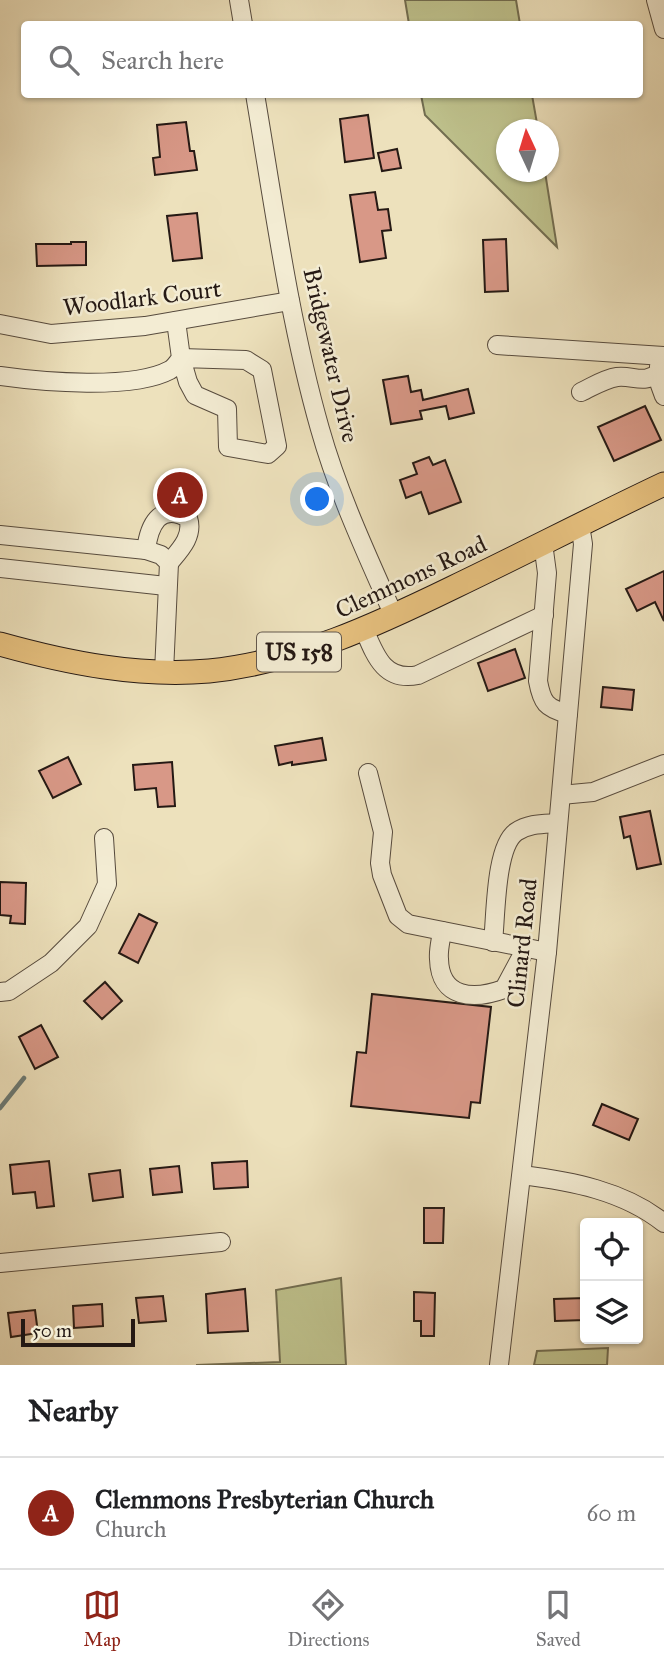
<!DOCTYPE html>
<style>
:root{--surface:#fff;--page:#f2f2f2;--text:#202124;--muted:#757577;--line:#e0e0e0;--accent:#8f2418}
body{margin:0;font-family:"IM FELL Great Primer",serif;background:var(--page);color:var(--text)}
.controls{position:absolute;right:21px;bottom:21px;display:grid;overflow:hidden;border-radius:7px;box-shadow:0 2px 5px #0004}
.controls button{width:63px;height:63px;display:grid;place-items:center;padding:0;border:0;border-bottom:2px solid var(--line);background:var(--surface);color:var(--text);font:35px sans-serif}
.compass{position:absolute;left:496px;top:119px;width:63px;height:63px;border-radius:50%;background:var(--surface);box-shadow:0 2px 5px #0004;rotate:356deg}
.scale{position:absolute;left:21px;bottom:18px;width:114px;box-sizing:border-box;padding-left:7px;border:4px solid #251914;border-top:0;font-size:19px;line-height:24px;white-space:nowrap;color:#251914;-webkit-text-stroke:5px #f3ecd3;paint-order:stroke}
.you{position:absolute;left:318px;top:500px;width:24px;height:24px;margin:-18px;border:5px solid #fff;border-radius:50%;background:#1a73e8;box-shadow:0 0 0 10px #1a73e833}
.badge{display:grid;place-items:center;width:46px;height:46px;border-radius:50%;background:var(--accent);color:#fff;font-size:23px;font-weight:700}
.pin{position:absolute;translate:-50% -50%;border:4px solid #fff;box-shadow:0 2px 7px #0006}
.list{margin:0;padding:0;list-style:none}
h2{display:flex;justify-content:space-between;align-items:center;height:91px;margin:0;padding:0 28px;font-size:30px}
h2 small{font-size:23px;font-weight:400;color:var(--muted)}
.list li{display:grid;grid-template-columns:46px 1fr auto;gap:21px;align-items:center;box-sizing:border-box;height:112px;padding:0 28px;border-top:2px solid var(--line)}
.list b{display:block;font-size:26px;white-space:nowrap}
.list p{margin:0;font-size:23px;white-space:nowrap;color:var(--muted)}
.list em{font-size:23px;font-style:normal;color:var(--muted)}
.icon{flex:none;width:38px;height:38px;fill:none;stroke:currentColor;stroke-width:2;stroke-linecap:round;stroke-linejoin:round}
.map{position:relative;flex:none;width:664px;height:1365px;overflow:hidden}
.search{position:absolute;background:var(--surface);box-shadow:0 2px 5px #0004;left:21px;right:21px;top:21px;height:77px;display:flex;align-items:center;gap:18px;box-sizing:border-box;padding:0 24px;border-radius:7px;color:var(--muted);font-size:26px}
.sheet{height:203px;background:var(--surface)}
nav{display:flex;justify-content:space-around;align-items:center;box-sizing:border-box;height:98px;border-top:2px solid var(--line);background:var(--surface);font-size:19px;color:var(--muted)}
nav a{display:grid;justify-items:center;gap:4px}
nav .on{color:var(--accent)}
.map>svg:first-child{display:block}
</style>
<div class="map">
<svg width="664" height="1365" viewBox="0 0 664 1365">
<rect width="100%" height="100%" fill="#ede1bc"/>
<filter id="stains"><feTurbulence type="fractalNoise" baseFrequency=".00286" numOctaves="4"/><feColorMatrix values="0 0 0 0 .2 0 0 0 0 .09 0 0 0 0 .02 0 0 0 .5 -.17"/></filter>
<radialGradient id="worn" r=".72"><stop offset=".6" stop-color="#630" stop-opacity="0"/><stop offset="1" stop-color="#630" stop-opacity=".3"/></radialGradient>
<g fill="#bec18c" stroke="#726d50" stroke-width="2">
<polygon points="405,0 516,0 520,24 409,24"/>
<polygon points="421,95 532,95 538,129 506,130 506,172 545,172 557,247 425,115"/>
<polygon points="341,1278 346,1365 196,1365 280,1362 276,1290"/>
<polygon points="608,1348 607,1365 534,1365 537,1351"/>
</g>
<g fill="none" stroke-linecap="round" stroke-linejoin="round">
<polyline stroke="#6c7b76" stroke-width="4.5" points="0,1108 24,1078"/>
</g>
<g fill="#d89887" stroke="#251914" stroke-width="2">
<polygon points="368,115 374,158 345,162 340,119"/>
<polygon points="186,122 190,151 194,151 197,170 155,175 153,158 160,157 157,125"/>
<polygon points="397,149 401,168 382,171 378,153"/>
<polygon points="375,192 378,210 388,209 391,230 382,231 386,258 360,262 350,195"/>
<polygon points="197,213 202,258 173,261 167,216"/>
<polygon points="506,239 508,291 485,292 483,240"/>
<polygon points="71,242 86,242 86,265 37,266 36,244 71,244"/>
<polygon points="408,376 411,392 421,390 423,400 468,389 474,413 449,419 446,406 420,411 422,419 391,424 383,380"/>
<polygon points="645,406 661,440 614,461 598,427"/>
<polygon points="429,457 433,465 445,460 461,502 429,514 421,492 406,498 400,480 417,474 413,463"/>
<polygon points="664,571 664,621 655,602 637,611 626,589"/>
<polygon points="515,649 525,678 488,691 478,663"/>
<polygon points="603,687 634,690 632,710 601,707"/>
<polygon points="322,738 326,760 292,765 292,762 279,765 275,746"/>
<polygon points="68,757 81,784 53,798 39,771"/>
<polygon points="172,762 175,806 158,807 156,788 135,790 133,765"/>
<polygon points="650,811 661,864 637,869 630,836 624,838 620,817"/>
<polygon points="0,882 26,883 25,924 10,923 11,916 0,915"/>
<polygon points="139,914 157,923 138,963 119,953"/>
<polygon points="105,982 122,1001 102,1019 84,1001"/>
<polygon points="372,994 491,1007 480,1103 471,1102 469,1118 351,1106 357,1052 366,1053"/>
<polygon points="41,1025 58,1057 35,1069 19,1037"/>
<polygon points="602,1104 638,1119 629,1140 593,1125"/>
<polygon points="49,1161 54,1206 37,1208 35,1192 13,1194 10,1165"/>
<polygon points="247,1161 248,1187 214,1189 212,1163"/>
<polygon points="179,1166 182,1192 153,1195 150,1169"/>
<polygon points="120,1170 123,1197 93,1201 89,1174"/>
<polygon points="424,1208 444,1208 443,1243 424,1243"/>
<polygon points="245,1289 248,1331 208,1333 206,1294"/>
<polygon points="414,1292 435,1293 434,1336 421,1336 421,1321 414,1321"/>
<polygon points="163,1296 166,1321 139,1323 136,1298"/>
<polygon points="585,1298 585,1320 555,1321 554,1299"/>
<polygon points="102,1304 103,1326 74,1328 73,1306"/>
<polygon points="35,1310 38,1333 11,1337 8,1313"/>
</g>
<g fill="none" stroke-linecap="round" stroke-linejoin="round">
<defs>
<g id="minor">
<polyline points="239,0 243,24"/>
<polyline points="656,0 664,29"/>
<path d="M255 94C274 206 289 320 320 429 338 493 367 555 394 616"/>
<polyline points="0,324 51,334 145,326 290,301"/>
<polyline points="497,345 664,356"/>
<polygon points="181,358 246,360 262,370 277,446 268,454 228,447 227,409 195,395 188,382"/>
<polyline points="659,366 660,385 664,396"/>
<path d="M0 376C42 382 133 390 170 370 174 368 178 362 181 358L176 321"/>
<path d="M581 392C592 387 604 379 617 377 633 375 645 385 659 372"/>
<polyline points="0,535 146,550 161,555 169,563 164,672"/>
<path d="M543 543 547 573 538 681C542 703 546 708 568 714"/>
<path d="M146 550C149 526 159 502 188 518 194 536 180 550 169 563"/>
<polyline points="0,568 166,586"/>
<path d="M364 629C375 655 384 682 418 675L544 615"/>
<polyline points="368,773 383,832 380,863 382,875 398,916 408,924 547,952"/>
<polyline points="561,795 593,792 664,764"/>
<path d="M442 931C441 940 438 950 439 959 440 999 474 1000 504 989L526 948"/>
<path d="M493 942C496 916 495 847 516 832 529 823 544 824 558 823"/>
<polyline points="0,992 9,991 51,963 88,926 107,884 104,838"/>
<path d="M522 1175C571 1181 624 1191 664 1223"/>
<polyline points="0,1263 221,1242"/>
<polyline points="499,1365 547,952 583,544 580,525"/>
</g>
<path id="major" d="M0 644C68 663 138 677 209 671 297 662 376 625 454 587 525 553 594 517 664 484"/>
</defs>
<use href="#minor" stroke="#574b3e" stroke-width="20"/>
<use href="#major" stroke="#251914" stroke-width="25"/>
<use href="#minor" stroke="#f3ecd3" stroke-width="18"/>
<use href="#major" stroke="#e6c07e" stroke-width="23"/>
</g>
<g text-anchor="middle" stroke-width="5" stroke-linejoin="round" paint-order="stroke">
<rect fill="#f3ecd3" stroke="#63584d" stroke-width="2" x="257" y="632.5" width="84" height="39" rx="5"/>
<g font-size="23" font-weight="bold" fill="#251914">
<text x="299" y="660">US 158</text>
</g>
<g font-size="24" fill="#251914" stroke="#f3ecd3">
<text transform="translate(142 298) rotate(-7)" y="8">Woodlark Court</text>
<text transform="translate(331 355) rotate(77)" y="8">Bridgewater Drive</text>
<text transform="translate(411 577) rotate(-25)" y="8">Clemmons Road</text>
<text transform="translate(522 943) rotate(-84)" y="8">Clinard Road</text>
</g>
</g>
<rect width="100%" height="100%" filter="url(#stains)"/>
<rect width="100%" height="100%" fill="url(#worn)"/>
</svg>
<div class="controls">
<button><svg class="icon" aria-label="locate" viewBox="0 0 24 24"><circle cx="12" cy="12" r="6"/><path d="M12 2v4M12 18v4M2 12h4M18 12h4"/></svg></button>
<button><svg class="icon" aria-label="layers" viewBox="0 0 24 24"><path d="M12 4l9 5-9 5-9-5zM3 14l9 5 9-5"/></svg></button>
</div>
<svg class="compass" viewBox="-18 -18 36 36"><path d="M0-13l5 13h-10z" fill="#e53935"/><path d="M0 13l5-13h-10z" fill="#757577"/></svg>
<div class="scale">50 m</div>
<div class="you"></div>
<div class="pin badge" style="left:180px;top:495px">A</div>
<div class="search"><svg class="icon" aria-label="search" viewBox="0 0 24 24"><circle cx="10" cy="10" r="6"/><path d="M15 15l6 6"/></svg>Search here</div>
</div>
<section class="sheet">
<h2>Nearby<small></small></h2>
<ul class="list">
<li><span class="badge">A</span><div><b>Clemmons Presbyterian Church</b><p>Church</p></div><em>60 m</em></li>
</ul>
</section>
<nav>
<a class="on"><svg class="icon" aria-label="map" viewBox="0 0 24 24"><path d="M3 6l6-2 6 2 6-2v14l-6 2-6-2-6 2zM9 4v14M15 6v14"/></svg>Map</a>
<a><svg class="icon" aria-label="directions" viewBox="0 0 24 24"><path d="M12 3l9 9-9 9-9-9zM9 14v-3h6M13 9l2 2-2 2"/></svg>Directions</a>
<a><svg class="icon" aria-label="saved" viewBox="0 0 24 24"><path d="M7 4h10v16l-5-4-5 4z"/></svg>Saved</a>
</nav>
